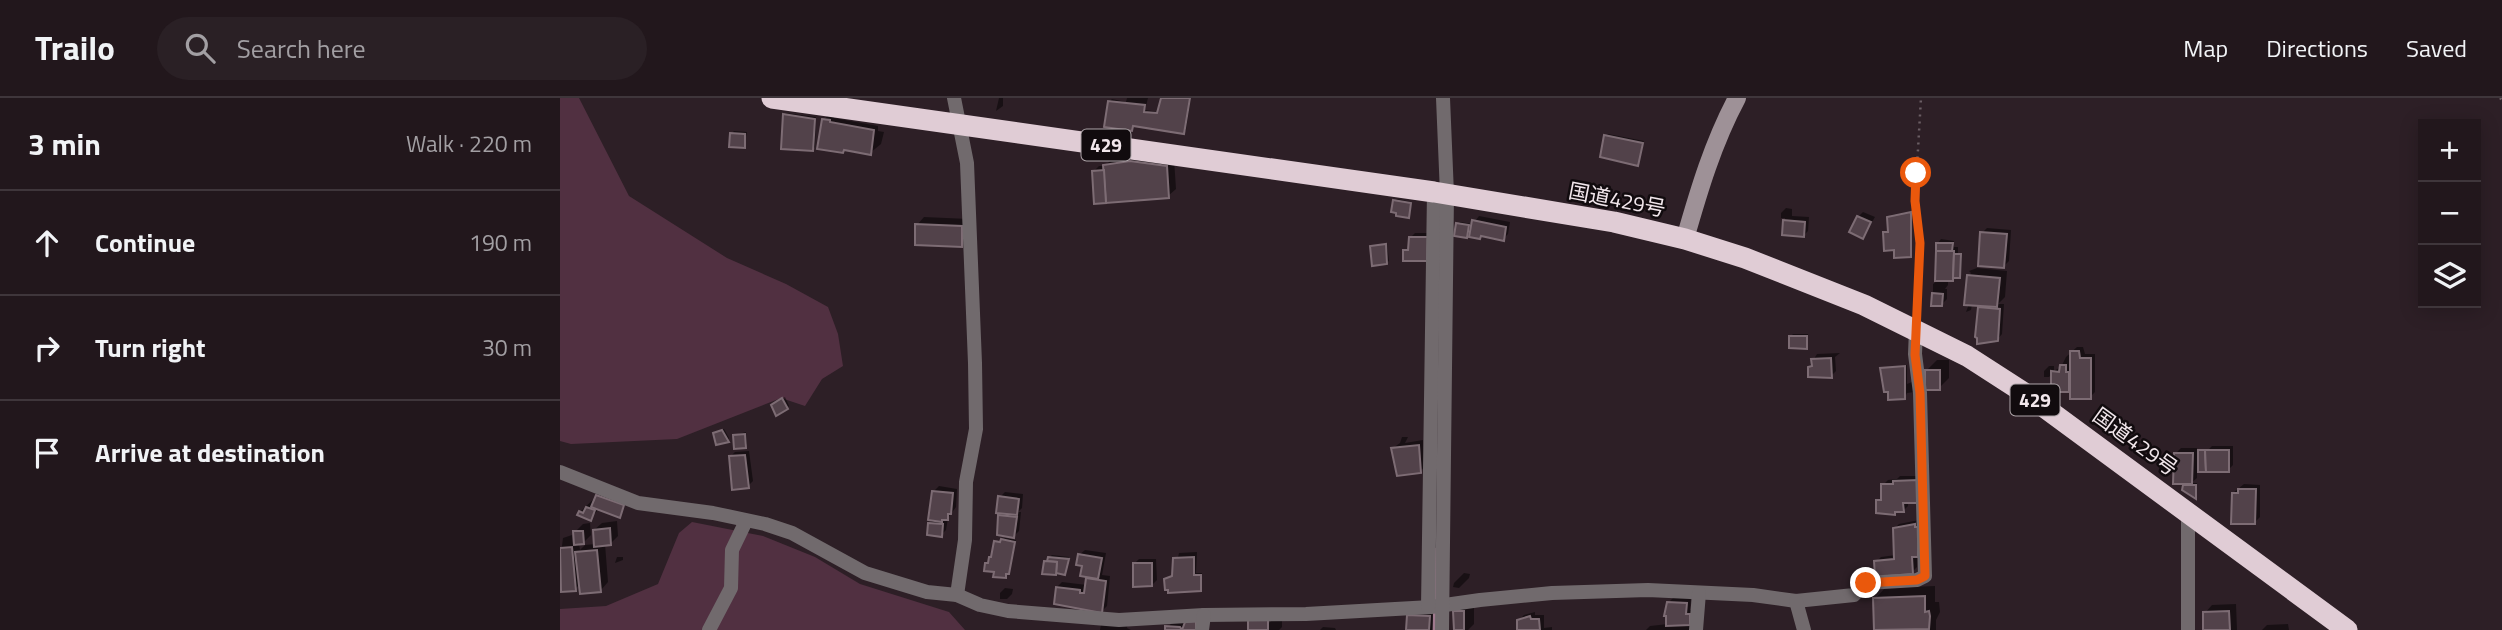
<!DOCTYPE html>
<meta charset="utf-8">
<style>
:root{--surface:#22171c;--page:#2a2025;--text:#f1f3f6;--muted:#a29fa3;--line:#3f363b}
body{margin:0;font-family:"Titillium Web","Noto Sans JP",sans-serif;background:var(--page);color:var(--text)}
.controls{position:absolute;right:21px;top:21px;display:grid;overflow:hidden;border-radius:0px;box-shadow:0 4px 18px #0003}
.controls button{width:63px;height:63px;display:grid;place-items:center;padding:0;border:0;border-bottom:2px solid var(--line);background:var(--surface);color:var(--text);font:35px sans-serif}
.stop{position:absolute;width:21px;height:21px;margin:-16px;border:5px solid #ea580c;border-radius:50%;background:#fff}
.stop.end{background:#ea580c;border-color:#fff;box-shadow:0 2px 7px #0008}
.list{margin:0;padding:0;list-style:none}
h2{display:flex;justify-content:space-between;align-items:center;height:91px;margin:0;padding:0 28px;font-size:30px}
h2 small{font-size:23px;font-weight:400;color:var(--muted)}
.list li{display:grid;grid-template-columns:46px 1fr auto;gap:21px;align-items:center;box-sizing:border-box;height:105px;padding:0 28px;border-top:2px solid var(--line)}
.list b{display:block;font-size:26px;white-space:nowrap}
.list em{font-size:23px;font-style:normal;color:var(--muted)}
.icon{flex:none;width:38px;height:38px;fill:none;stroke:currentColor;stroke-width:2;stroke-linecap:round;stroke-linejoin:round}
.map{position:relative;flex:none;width:1942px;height:532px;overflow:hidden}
header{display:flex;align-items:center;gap:42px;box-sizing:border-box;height:98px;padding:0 35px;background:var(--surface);border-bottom:2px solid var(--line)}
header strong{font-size:33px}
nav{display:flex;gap:38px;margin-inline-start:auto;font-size:24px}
.search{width:490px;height:63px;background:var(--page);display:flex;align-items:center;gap:18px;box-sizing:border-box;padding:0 24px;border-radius:38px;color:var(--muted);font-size:26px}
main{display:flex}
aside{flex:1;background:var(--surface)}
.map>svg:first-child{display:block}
</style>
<header>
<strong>Trailo</strong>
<div class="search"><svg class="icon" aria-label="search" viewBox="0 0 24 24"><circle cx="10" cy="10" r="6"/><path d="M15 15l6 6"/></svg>Search here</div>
<nav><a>Map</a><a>Directions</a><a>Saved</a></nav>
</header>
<main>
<aside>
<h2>3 min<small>Walk · 220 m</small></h2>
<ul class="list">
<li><svg class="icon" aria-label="ahead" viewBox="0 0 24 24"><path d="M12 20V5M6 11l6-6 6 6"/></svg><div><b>Continue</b></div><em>190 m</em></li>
<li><svg class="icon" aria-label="right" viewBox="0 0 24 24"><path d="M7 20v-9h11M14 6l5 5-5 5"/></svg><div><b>Turn right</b></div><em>30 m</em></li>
<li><svg class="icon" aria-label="arrive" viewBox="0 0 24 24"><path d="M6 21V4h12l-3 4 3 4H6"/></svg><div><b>Arrive at destination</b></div></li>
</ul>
</aside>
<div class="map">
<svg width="1942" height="532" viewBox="0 0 1942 532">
<rect width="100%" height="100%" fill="#2d1f26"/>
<g fill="#513041">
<polygon points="0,0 19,0 69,98 167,160 226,186 268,209 278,236 283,268 262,281 245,308 221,300 117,341 11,346 0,343"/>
<polygon points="132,424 203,438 255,459 300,486 389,514 405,532 0,532 0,511 46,508 98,486 119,435"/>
</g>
<g fill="#0007">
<polygon points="439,0 443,0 443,8 436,13"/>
<polygon points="567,0 588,0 585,12 599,14 603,0 631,0 626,32 624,34 574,27 572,31 550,3 552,1 566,4"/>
<polygon points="226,15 256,19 255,49 253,51 224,17"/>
<polygon points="269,16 274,17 274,20 318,28 318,33 324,34 321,46 310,55 286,50 283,53 264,22"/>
<polygon points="174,33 187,34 184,48 172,35"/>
<polygon points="1048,36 1084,43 1079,64 1077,66 1046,38"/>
<polygon points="579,56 614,61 616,91 608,98 534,73 539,68 545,68 553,60"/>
<polygon points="837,101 852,104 848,118 835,103"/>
<polygon points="1226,110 1232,111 1232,118 1249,119 1248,133 1243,138 1223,135 1225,120 1221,120 1221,115"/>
<polygon points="1352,113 1352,155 1350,157 1336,150 1325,135 1330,133 1329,119 1331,117"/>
<polygon points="1303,114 1315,119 1303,139 1298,119"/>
<polygon points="919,118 950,124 948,136 943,141 922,137 920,139 912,132 907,138 898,126 900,124 913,126"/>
<polygon points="364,119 409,121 409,139 401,147 357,127"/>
<polygon points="1427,130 1451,132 1449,163 1444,168 1422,135"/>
<polygon points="855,135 872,135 872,156 845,153 850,148 850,140"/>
<polygon points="1381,141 1394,143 1394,149 1398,149 1398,155 1402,155 1401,176 1388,181 1388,187 1385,191 1387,191 1387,201 1382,206 1373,206 1373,186 1377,183 1378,145"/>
<polygon points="827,145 829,163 826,165 812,148"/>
<polygon points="1417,170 1447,173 1445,199 1438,206 1444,206 1442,236 1437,242 1420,210 1423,206 1412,206 1411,212 1406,214 1409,206 1409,178 1411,175 1409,173"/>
<polygon points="1233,236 1248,236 1248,247 1246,249 1231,238"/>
<polygon points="1517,249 1523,249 1525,256 1535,256 1535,294 1530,299 1512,293 1493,292 1493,275 1489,279 1484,279 1484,273 1489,268 1494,268 1494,273 1501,269 1506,259"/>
<polygon points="1280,255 1275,259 1276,273 1271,278 1249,269 1257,256"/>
<polygon points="1377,262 1389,262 1389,280 1379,290 1367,272"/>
<polygon points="1347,267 1347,286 1357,282 1355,294 1347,295 1345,299 1329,292 1322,271"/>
<polygon points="225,299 229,308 227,310 215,305"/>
<polygon points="164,331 169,340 168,342 155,335"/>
<polygon points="186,334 187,346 185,348 175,337"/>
<polygon points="842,339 848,339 845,345 863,342 865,368 860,374 833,350 840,345"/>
<polygon points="1652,348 1673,348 1673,367 1668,372 1637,372 1637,380 1631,385 1637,385 1636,399 1624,387 1627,385 1616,355 1621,350 1637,350 1637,356 1641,351 1649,351"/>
<polygon points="189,353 193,383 188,388 170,359 175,354"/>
<polygon points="1340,378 1363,378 1348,403 1348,408 1343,413 1335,415 1317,403 1323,398 1323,387 1328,382 1337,381"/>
<polygon points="1684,386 1700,387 1700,419 1695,424 1673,395"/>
<polygon points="379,388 397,391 396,409 388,420 386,432 381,437 370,425 374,421 374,393"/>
<polygon points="445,394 463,396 462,410 458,414 461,414 459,433 454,438 440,417 443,414 440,399"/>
<polygon points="39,396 65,405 59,418 39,411 30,421 20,414"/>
<polygon points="1359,422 1357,469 1352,474 1316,464 1321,459 1336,457 1334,431 1339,426"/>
<polygon points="57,423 58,438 51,445 45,446 48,484 41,492 20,486 15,491 3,493 0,463 3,440 12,437 13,448 16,448 15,434 23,426 30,425 31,437 23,445 19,445 20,452 25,447 36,446 34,432 42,425"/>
<polygon points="445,440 456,442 450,472 445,478 427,466 433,457 436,444"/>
<polygon points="525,452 546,455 542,477 550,478 547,508 542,513 497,489 502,484 527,487 529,478 519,457"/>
<polygon points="637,454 636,475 642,475 642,489 640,491 609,480 614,477 619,455"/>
<polygon points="492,457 509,459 505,475 485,463"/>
<polygon points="57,459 63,459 63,462 55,465"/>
<polygon points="579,461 596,461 597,482 592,487 574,466"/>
<polygon points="904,475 910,476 909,480 899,490 893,489 894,485"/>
<polygon points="1375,488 1375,504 1379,504 1380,514 1376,522 1376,532 1316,532 1315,501 1325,490"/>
<polygon points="445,490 453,491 452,496 447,501 440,501 440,495"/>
<polygon points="1114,499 1131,500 1130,512 1134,512 1133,532 1086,532 1090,528 1108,526 1108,505"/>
<polygon points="905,503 914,503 914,526 908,532 895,532 895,514"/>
<polygon points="1676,506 1677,532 1645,532 1645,515 1652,507"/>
<polygon points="874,514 872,532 848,532 849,517"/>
<polygon points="975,514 975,517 984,517 984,530 992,529 992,532 959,532 959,522 964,517"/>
<polygon points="632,519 639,532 607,532 612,524"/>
<polygon points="714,520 722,520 722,529 719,532 690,532 709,521 709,525"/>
<polygon points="568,524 567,530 571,532 540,532 541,526"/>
<polygon points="1728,526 1729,532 1702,532 1707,527"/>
<polygon points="763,529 775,530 776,532 760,532"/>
</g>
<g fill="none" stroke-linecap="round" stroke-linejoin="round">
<polyline stroke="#9f7a8e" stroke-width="4.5" points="875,532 876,452"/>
</g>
<g fill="#52424a" stroke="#7d6c74" stroke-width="2">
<polygon points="601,0 630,0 624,36 573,28 572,33 544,29 548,3 585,7 584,14 597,15"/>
<polygon points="223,16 255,21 253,53 221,51"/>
<polygon points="262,21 270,22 270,24 314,32 311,57 284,52 283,55 257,51"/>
<polygon points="170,35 185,36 185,50 169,49"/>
<polygon points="1044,37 1083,45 1078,68 1040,59"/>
<polygon points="570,63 607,68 609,100 546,105 543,67"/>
<polygon points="544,72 546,105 534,106 532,73"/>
<polygon points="833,102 851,105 849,120 836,118 836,115 831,114"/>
<polygon points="1351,114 1351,159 1334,160 1334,152 1324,153 1323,134 1328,134 1327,119"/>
<polygon points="1297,118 1311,124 1303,141 1289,134"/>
<polygon points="912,122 946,129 944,143 921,138 920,141 909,139"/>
<polygon points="1223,122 1245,124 1244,139 1222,137"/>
<polygon points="896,125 909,127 907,140 894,138"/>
<polygon points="355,126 402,128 402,149 355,147"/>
<polygon points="1420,134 1447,136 1444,170 1418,168"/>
<polygon points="849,139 868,139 867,163 843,163 843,152 848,152"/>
<polygon points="1376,145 1393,145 1392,153 1376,153"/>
<polygon points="826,146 827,166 812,168 810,148"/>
<polygon points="1376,153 1394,153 1393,183 1375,183"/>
<polygon points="1394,156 1401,156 1400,180 1393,180"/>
<polygon points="1407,177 1440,180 1437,209 1404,207"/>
<polygon points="1372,195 1383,196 1382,208 1371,208"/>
<polygon points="1418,209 1440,211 1438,243 1417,246 1417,240 1415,239"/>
<polygon points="1229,238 1247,238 1247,251 1229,250"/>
<polygon points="1510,253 1519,253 1520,260 1531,260 1531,301 1510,301"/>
<polygon points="1271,260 1272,280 1248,279 1248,269 1252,268 1251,261"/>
<polygon points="1500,267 1506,267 1506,274 1509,274 1509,294 1491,294 1491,273 1499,274"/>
<polygon points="1345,268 1345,301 1328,302 1328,294 1324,294 1320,270"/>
<rect x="1365" y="272" width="15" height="20"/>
<polygon points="222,300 228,311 216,318 211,307"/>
<polygon points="162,332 169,344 156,347 153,335"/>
<polygon points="185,336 186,350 174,351 173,337"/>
<polygon points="859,347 861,375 837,378 831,350"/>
<polygon points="1638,352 1645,352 1646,374 1638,374"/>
<polygon points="1645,352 1669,352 1669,374 1646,374"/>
<polygon points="1614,355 1633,355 1632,386 1613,386"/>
<polygon points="185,357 189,390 172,392 169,358"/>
<polygon points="1358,382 1359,405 1343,405 1344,414 1335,414 1335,417 1316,415 1316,402 1321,402 1321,386 1333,386 1333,383"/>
<polygon points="1623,387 1636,387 1636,401 1622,392"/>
<polygon points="1678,391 1696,391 1695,426 1671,426 1672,395 1678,395"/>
<polygon points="372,393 393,395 391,416 388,416 388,422 382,422 382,424 368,422"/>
<polygon points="36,397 64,407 60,420 31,409"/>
<polygon points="438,398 459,401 457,417 436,415"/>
<polygon points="26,409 35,412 31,423 17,417 19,413 23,415"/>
<polygon points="438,417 457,419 454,440 437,437"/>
<polygon points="368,425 383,426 382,439 367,437"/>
<polygon points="1355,426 1355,429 1359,429 1358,459 1352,459 1353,476 1315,479 1314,463 1334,461 1333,430"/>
<polygon points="50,430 51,447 34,449 33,432"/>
<polygon points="13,433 23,433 24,446 14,447"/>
<polygon points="441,441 455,444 449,476 446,476 446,480 433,479 434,474 424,473 425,465 428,465 429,459 431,459 434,443 440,444"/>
<polygon points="12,449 16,493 1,494 0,450"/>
<polygon points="37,452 41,494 20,496 15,454"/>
<polygon points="518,456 542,460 538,481 520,478 522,468 516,467"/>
<polygon points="488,459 509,461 505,477 496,475 497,464 487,463"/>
<polygon points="634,459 634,477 641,477 641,493 608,495 608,492 605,492 604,481 612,478 613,460"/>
<polygon points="484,463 497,464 496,477 482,476"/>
<polygon points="573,465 592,465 592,488 573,489"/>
<polygon points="526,480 546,483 542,515 494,506 496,489 520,492 520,495 524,495"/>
<polygon points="1365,498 1365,514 1369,513 1370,518 1369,531 1314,532 1313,500"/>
<polygon points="1107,504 1127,505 1126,516 1130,516 1130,527 1106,528 1106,518 1104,518"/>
<polygon points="893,513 904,513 904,532 894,532"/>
<polygon points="1669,513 1670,532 1643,532 1643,514"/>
<polygon points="847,517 870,518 869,532 846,532"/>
<polygon points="970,518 971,521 979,521 980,532 957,532 957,522"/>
<rect x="688" y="522" width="20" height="10"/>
<polygon points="636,523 636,532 605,532 605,528 620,529 622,532 625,524"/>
</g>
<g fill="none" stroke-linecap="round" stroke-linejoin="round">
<g stroke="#6b5e64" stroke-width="2.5" stroke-dasharray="2 5" stroke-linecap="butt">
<polyline points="1940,0 1942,2"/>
<polyline points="1357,214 1360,145 1355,103 1361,0"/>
</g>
<g stroke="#716a6d" stroke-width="14">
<polyline points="394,0 407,65 415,265 416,331 406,384 405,442 397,497"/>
<polyline points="0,374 78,405 153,415 205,426 232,435 305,475 367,494 397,497 420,507 448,513 559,522 644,517 746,516 871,509 920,502 992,495 1088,492 1193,497 1236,503 1294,497 1306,485 1357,482 1365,478 1360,295 1355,256 1356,231"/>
<polyline points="1236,503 1244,532"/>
<polyline points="868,509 874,94"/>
<polyline points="149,532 171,490 172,452 186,423"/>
<polyline points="642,532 644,517"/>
<polyline points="882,532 887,96 883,0"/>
<polyline points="1136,532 1139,495"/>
<polyline points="1628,532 1628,414"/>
</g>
<path stroke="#9e9197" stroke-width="18" d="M1125 141C1139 92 1153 45 1177 0"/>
<polyline stroke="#e0ccd5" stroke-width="21" points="212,0 874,94 1054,124 1125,141 1185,160 1304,207 1407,258 1469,298 1787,532"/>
</g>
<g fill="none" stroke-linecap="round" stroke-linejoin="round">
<polyline stroke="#ea580c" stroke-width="9" points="1306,485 1357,482 1365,478 1360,295 1355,257 1360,145 1355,103 1356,75"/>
</g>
<g text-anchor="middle" stroke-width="5" stroke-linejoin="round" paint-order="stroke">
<g fill="#110b0e" stroke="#aea5a9" stroke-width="2">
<rect x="521.5" y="31.5" width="49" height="31" rx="5"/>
<rect x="1450.5" y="286.5" width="49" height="31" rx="5"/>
</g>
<g font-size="19" font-weight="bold" fill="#f2e7ec">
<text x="546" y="54">429</text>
<text x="1475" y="309">429</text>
</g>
<g font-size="21" fill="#f2e7ec" stroke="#110b0e">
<text transform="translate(1057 102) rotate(11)" y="7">国道429号</text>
<text transform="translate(1575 344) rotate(36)" y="7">国道429号</text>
</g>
</g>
</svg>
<div class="controls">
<button>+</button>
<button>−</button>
<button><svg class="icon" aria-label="layers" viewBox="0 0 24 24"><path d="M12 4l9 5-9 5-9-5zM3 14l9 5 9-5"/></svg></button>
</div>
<div class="stop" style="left:1356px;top:75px"></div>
<div class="stop end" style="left:1306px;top:485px"></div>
</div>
</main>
